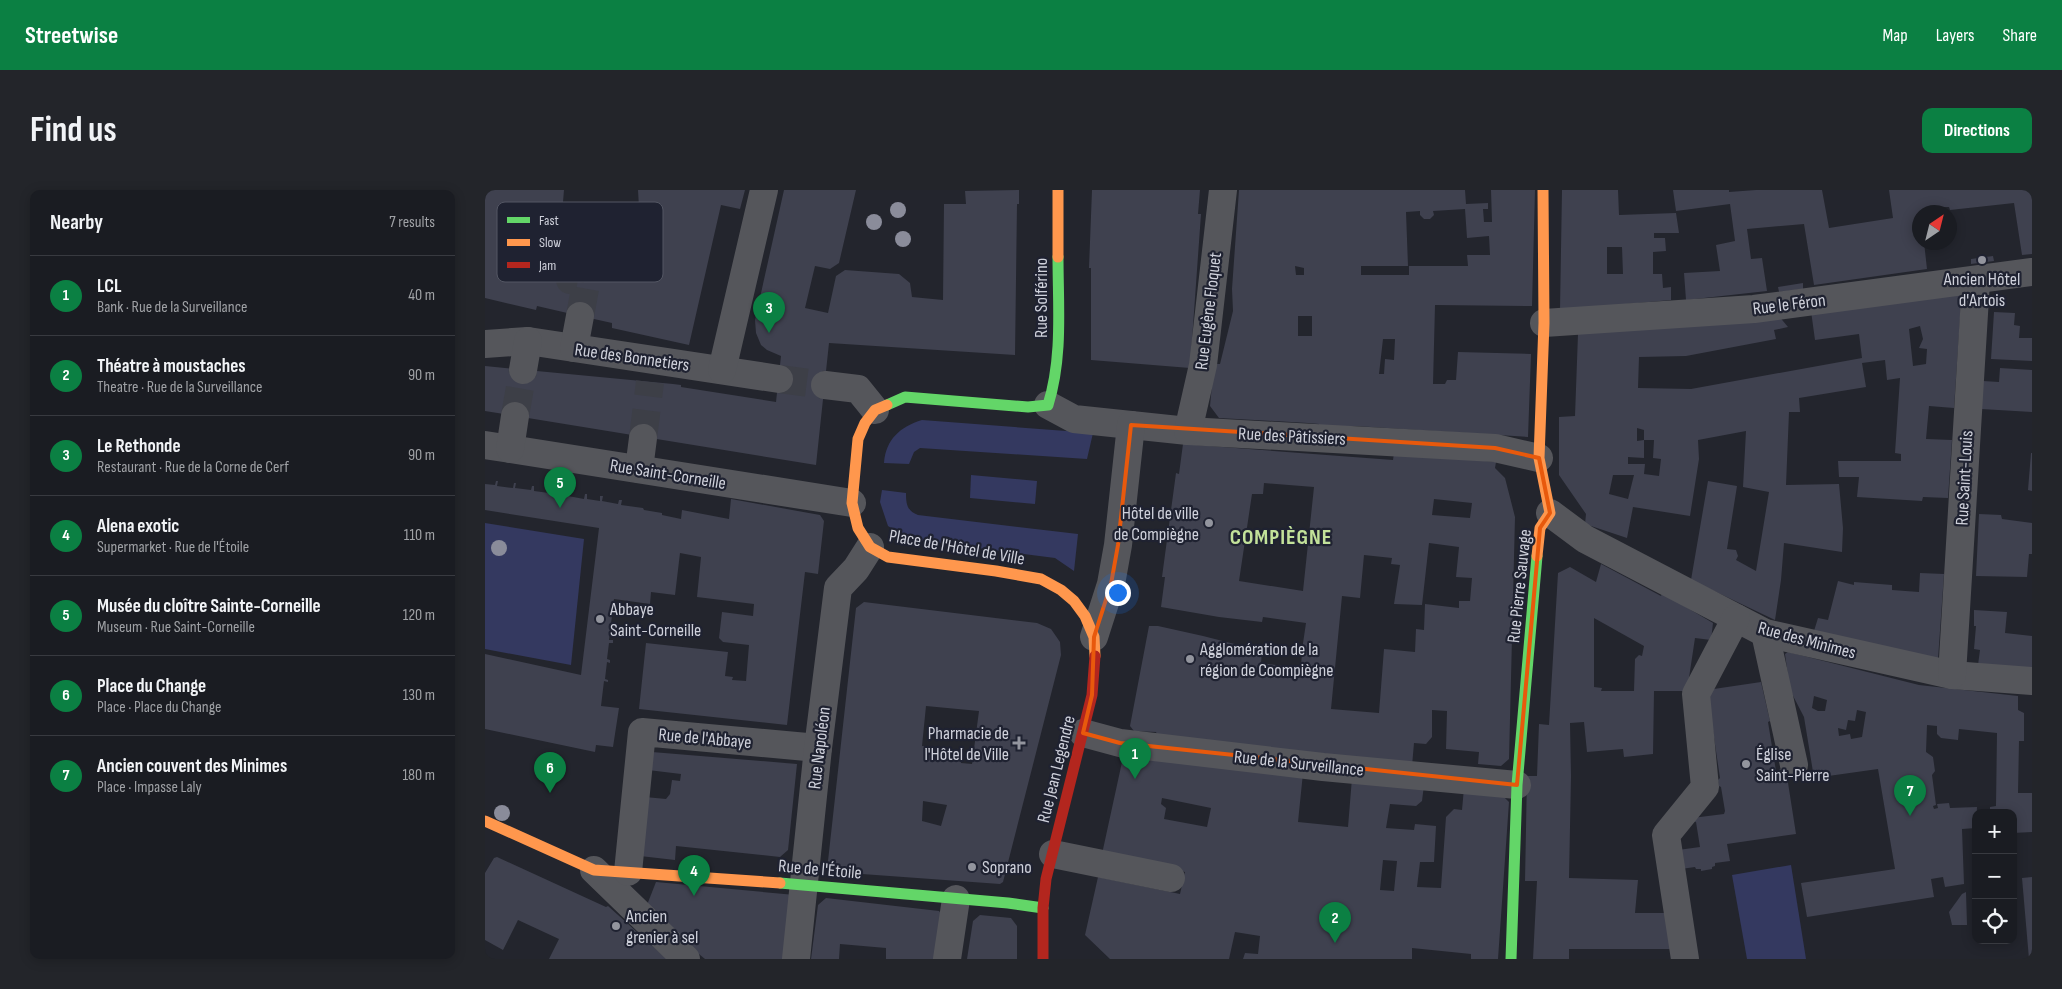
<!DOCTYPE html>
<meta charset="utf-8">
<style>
:root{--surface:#1a1c22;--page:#23252a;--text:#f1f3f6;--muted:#9fa1a5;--line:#383a40;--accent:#0b8043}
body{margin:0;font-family:"Sofia Sans Condensed",sans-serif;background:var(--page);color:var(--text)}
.controls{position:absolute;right:15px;bottom:15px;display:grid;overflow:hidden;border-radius:10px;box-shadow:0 2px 12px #0003}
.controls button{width:45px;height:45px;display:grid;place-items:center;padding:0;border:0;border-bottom:1px solid var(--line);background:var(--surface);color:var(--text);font:25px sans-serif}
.compass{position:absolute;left:1427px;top:15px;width:45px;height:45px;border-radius:50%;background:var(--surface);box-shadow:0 2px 12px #0003;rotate:35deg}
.you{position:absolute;left:632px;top:402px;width:18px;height:18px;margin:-12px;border:4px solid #fff;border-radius:50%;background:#1a73e8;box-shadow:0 0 0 8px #1a73e833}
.badge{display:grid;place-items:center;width:32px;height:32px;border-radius:50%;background:var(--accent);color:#fff;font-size:16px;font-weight:700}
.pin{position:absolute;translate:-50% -41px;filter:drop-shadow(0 1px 2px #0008)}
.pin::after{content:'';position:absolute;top:26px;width:18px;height:15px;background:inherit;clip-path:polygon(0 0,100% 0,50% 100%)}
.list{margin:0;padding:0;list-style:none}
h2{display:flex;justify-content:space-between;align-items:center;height:65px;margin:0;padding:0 20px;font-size:21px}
h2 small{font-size:16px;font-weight:400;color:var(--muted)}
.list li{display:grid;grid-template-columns:32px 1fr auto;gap:15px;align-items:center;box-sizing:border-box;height:80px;padding:0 20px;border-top:1px solid var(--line)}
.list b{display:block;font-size:19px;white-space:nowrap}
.list p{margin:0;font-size:16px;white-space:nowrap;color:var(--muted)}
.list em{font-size:16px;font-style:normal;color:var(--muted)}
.icon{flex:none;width:28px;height:28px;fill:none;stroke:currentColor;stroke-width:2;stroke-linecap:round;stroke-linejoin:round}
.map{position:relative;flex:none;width:1547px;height:769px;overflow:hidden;border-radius:10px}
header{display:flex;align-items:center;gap:30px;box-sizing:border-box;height:70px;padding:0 25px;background:var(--accent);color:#fff}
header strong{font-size:24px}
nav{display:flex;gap:28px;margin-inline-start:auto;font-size:18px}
.intro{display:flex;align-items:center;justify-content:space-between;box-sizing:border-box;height:120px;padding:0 30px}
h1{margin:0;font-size:35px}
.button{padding:12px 22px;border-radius:10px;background:var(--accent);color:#fff;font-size:18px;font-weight:700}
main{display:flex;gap:30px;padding:0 30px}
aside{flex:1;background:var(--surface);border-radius:10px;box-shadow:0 2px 12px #0003}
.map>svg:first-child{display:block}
</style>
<header>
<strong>Streetwise</strong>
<nav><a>Map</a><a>Layers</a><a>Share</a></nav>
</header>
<div class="intro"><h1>Find us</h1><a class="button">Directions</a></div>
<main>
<aside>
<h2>Nearby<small>7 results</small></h2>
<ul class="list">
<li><span class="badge">1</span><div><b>LCL</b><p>Bank · Rue de la Surveillance</p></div><em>40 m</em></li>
<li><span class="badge">2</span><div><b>Théatre à moustaches</b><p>Theatre · Rue de la Surveillance</p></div><em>90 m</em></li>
<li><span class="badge">3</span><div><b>Le Rethonde</b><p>Restaurant · Rue de la Corne de Cerf</p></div><em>90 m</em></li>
<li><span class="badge">4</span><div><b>Alena exotic</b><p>Supermarket · Rue de l'Étoile</p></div><em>110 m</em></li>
<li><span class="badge">5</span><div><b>Musée du cloître Sainte-Corneille</b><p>Museum · Rue Saint-Corneille</p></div><em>120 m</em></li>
<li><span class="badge">6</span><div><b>Place du Change</b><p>Place · Place du Change</p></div><em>130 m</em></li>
<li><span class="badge">7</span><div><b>Ancien couvent des Minimes</b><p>Place · Impasse Laly</p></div><em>180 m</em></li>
</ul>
</aside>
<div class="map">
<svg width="1547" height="769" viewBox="0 0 1547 769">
<rect width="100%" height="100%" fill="#23252d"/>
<g fill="#343960">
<path d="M437 230 608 243 602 269 435 258 429 262 424 274 399 273C401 249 415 237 437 230Z"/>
<polygon points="486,285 552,291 550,314 485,308"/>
<path d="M397 300 421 303C421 314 422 321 433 325L593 344 589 381 570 368 424 349 403 336 395 312Z"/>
<polygon points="0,333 99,349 86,475 0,459"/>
<polygon points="1306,675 1321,769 1262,769 1247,685"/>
</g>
<g fill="#3f414f" fill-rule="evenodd">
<polygon points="0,0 79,0 78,12 86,29 100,41 114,44 131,41 149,28 154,18 153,0 260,0 255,19 236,15 204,155 127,138 127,133 91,125 52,116 51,120 0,108"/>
<polygon points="299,0 371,0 354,73 345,79 330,76 320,118 343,123 351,86 360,80 414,84 425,93 427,107 458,110 459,14 481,14 480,1 534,0 534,14 532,14 530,165 344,153 331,275 0,221 0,176 188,194 196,195 196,197 291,212 296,166 282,160 276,155 271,143 270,130"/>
<polygon points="607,0 715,0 713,24 716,24 705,178 606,170 606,78 604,78"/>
<path d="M754 0H980L981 14 1003 13V19H998L999 32H1007L1006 0H1050L1047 116 950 115 948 194H960L962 190H971L973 162 1046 164 1043 247 870 236H834V234L823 233 734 228 725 216 729 174H735L748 121 747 99ZM980 19 982 48 1004 46 1005 65H982L983 76H924V85H876V76H923L921 22 935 21V25L939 29H945L949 25 948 21ZM810 76 819 78V85H811ZM813 126H827V146H813ZM898 149H910L909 170 900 169 899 184H894Z"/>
<path d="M1077 0H1133L1134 25 1191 23 1194 43H1169V48H1180L1181 61 1168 62V84H1177L1178 98 1186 97V110L1075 120ZM1122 57H1137L1138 84H1122Z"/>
<polygon points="1188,0 1244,0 1244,2 1271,0 1337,0 1344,38 1408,28 1404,0 1547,0 1547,64 1537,65 1529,13 1465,20 1464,17 1458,17 1454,22 1434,22 1434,52 1439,52 1442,79 1329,95 1319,34 1262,39 1266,69 1277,68 1282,101 1201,110 1199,83 1235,81 1231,55 1250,51 1245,14 1191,21"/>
<polygon points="1508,66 1509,71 1486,74 1486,69"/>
<polygon points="1318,93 1318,99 1294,102 1293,97"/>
<path d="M1477 99 1469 218 1444 216 1441 249 1467 250 1463 308 1438 307 1437 311 1372 307 1374 287H1354L1353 271H1416V264L1410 263 1415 188 1402 190 1400 170 1377 173 1381 197 1314 208 1315 222H1304L1301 295 1354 294 1358 338 1357 362 1299 353 1296 390 1290 430 1206 390 1223 291 1252 296 1242 359 1251 360 1253 366 1251 370 1271 381 1284 302 1258 297 1261 241 1213 250 1214 269 1205 326 1148 317 1142 348 1100 334 1101 324 1074 285V227L1090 226 1093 144 1293 125 1303 137 1289 140 1291 149 1201 166 1154 167 1153 198 1206 199 1377 168 1374 144 1330 150 1326 121ZM1435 136 1438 149 1434 158 1442 159 1441 174 1428 176 1424 139ZM1152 238 1159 240V250H1169L1168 268 1176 269 1174 286 1159 284 1160 274H1143V267L1159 268V250L1152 251ZM1128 285H1149L1143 309 1124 304Z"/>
<polygon points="1509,122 1530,123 1529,135 1535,136 1534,148 1547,148 1547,171 1506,169"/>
<polygon points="1515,178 1547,180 1547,222 1496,219 1498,191 1514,192"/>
<path d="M698 254 908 270 909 263 1011 272 1010 278 1020 288 1030 327 1024 569 1016 576 993 574 994 562 961 559 962 521 947 520V547L941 554 929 553 927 576 674 549 671 542 649 541 645 536 664 436H673L718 446 777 461 776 473 816 478 817 460 821 433 778 427 777 432 734 427 676 417 680 387H677L691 283 694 284ZM779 293 829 297 818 401 754 391 767 304H778ZM949 309 987 313 985 328 947 325ZM944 353 974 357 971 387 987 388 985 411H974V418L940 414 939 440 931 439 930 462 899 459 894 523 846 519 857 406 875 408 879 365 907 368 906 374 915 375 909 414 937 415Z"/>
<polygon points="1546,263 1547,263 1547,301 1543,300"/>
<polygon points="11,291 13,291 12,296 28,298 29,293 31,293 30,298 46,300 47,296 49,296 49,301 64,303 65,298 67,299 67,304 81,306 82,301 84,302 83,306 99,309 100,304 102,304 102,309 115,311 115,306 118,306 117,311 133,314 134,310 137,310 136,315 158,318 159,320 177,323 177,325 196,329 197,320 244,329 246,309 335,325 339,331 333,384 320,382 302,535 154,519 161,453 243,462 240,486 248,487 247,490 261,491 264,455 238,452 234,448 237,422 268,426 269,414 212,407 216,367 195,363 190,405 166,402 165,414 129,409 124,450 128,450 128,453 124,453 122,469 125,470 125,473 122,472 120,489 123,490 123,492 119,491 116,516 134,518 128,557 111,555 110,562 0,539 0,464 96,485 114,338 0,320 0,294 10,295"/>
<polygon points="1494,324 1516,325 1517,329 1547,333 1547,364 1544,364 1542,387 1491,386"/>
<path d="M1116 374 1176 406 1177 403 1228 433 1226 450 1210 448 1202 501H1169L1168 564 1139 567 1138 559 1102 562 1099 532 1085 533 1086 586 1084 688 1153 690 1150 723H1182L1188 759H1084V769H1048L1052 691H1040L1042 586H1052L1054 534 1064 535 1073 383 1085 377 1111 392ZM1109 428 1159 456 1157 466 1154 465 1150 469 1149 501H1116L1117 498 1109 497Z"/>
<polygon points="1435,383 1459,384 1453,469 1329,441 1333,428 1343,430 1353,391 1369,395 1369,392 1407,395 1407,400 1434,402"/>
<path d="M379 412 552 433 566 439 575 452 576 465 518 692 515 694 377 684V682L350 680 343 671 371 418ZM441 516 494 521 487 574 476 573 477 561 437 556ZM438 611 462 615 456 636 437 631Z"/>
<polygon points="1489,420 1522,422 1520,443 1547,446 1547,480 1493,475 1495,460 1489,459 1491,436 1489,436"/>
<path d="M1303 462 1434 495 1533 506V520L1539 523V551H1534L1533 603H1547V642L1528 643V623H1505V617L1511 616 1512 543 1474 539 1473 550 1456 548 1452 544V536L1442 535 1441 562 1448 567 1450 581 1447 585 1451 615 1448 616 1449 619 1453 618 1452 614 1464 613 1465 618 1492 617 1491 638 1477 639 1479 694 1460 697 1458 687 1446 689 1449 707 1322 727 1316 693 1410 679 1393 579 1329 588 1319 527 1305 500 1300 464ZM1329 506 1342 510 1340 521H1333L1327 518ZM1372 520 1381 522 1377 547 1366 549 1365 544 1354 546 1353 538 1361 540 1363 530 1370 531Z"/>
<polygon points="1276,492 1285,531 1283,532 1291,581 1296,579 1301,580 1311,644 1242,654 1245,671 1230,673 1230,676 1227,677 1227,679 1216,681 1216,679 1211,679 1210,677 1196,679 1193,660 1215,657 1211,632 1208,631 1207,628 1239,624 1240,621 1236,597 1234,596 1233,590 1235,588 1222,500"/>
<polygon points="167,562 312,574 303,660 295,667 191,656 190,670 155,666 160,607 181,609 185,604 187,590 195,591 196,584 163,580"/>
<path d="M645 565 818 583 813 632 863 637 867 588 939 595 937 611 931 616 905 614 901 638 929 640 930 634 951 636 949 672H935L932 697 956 698 961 627 969 619 977 620 979 598 1014 602 1024 612 1013 769H986V764L927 758V769H758L760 763 773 764 775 746 750 742 744 769H625L600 745 613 687 695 704 700 682 617 664 637 572ZM677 608 726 618 722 637 679 629 681 618 676 614ZM898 670 912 671 909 701 895 700Z"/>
<polygon points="12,667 121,717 123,716 182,769 64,769 74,749 33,730 18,760 0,750 0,683 9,668"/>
<polygon points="1547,687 1547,769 1544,769 1537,688"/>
<polygon points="171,692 310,705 304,769 220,769 160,720"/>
<polygon points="1481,702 1482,735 1467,735 1464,722 1477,704"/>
<polygon points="341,708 454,721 460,730 457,769 401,769 401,758 355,754 354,769 326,769 333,715"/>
<polygon points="495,725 526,728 532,736 532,769 482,769 488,731"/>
</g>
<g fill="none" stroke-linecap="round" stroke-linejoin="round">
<g stroke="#3d3f47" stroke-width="28" stroke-dasharray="28 14" stroke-linecap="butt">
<polyline points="95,126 101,93 85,90 91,62 106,67 111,43"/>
<polyline points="294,189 340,195"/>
<polyline points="30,226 38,180"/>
<polyline points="158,248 165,192"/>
</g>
<g stroke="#55565b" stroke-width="28">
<polyline points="1059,133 1269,119 1547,82"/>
<polyline points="0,154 43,151 294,189"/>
<polyline points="89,158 95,126"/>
<polyline points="38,180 43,151"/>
<polyline points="237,180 279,0"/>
<polyline points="340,195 373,199 390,220"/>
<polyline points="563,215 589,229 703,241 1010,258 1054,268"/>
<polyline points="703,241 718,175 738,0"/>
<polyline points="0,255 367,313"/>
<polyline points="25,259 30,226"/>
<polyline points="154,279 158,248"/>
<polyline points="1065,323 1100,349 1280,443 1467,485 1547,491"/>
<polyline points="1280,443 1309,575"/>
<polyline points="609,447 626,394 633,355 646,235"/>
<polyline points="1467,485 1491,91"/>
<polyline points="598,543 635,553 838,577 1032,595"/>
<polyline points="568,664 686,688"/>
<polyline points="109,680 201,769"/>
<polyline points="143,682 157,542 333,558"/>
<polyline points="311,769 333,558 353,398 371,379 385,357"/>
<polyline points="462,769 471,709"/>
<polyline points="1200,769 1181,645 1220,597 1211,504 1251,428"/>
</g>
<g stroke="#63d668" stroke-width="11">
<path d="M402 215 420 207 543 217 563 215C578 167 573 116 573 67"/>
<polyline points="295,693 523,713 558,718"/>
<polyline points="1026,769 1032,595 1052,366"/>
</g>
<g stroke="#ff974d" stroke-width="11">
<polyline points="573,0 573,67"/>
<polyline points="402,215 390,220 380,233 373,249 367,313 373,338 385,357 403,367 511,381 556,389 576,400 589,411 600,426 609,447 610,466"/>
<polyline points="1052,366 1055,338 1065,323 1054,268 1059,133 1058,0"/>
<polyline points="0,631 109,680 295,693"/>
</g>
<polyline stroke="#b3261e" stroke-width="11" points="558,769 558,718 561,689 607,505 610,466"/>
</g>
<g fill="#8a8c9a">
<circle cx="413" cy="20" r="8"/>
<circle cx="389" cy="32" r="8"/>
<circle cx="418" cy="49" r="8"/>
<circle cx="14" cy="358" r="8"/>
<circle cx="17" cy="623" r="8"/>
</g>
<path fill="none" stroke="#e8590c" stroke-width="4" stroke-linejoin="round" d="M646 235 1010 258 1054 268 1065 323 1055 338 1032 595 635 553 598 543 607 505 609 447 626 394 633 355Z"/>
<g fill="#93959e" stroke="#1f2231" stroke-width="2">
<circle cx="1497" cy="70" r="5"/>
<circle cx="724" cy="333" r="5"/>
<circle cx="115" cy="429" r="5"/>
<circle cx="705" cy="469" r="5"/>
<path d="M531.5 545.5h5v5h5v5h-5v5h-5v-5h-5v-5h5z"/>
<circle cx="1261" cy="574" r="5"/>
<circle cx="487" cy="677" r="5"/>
<circle cx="131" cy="736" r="5"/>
</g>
<g text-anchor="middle" stroke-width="4.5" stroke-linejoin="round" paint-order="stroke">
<g font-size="18" fill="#cfd1db" stroke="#1f2231" text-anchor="start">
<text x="1497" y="95" text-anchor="middle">Ancien Hôtel<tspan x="1497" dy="21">d'Artois</tspan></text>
<text x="714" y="329" text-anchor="end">Hôtel de ville<tspan x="714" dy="21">de Compiègne</tspan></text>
<text x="125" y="425">Abbaye<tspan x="125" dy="21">Saint-Corneille</tspan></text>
<text x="715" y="465">Agglomération de la<tspan x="715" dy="21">région de Coompiègne</tspan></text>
<text x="524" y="549" text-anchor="end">Pharmacie de<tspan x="524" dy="21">l'Hôtel de Ville</tspan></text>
<text x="1271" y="570">Église<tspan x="1271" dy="21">Saint-Pierre</tspan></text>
<text x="497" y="683">Soprano</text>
<text x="141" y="732">Ancien<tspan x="141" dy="21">grenier à sel</tspan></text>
</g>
<g font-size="18" fill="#cfd1db" stroke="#1f2231">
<text transform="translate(556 108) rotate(-90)" y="6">Rue Solférino</text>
<text transform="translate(1304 114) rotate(-7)" y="6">Rue le Féron</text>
<text transform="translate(723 121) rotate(-83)" y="6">Rue Eugène Floquet</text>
<text transform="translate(147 167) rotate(8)" y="6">Rue des Bonnetiers</text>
<text transform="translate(807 246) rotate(3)" y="6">Rue des Pâtissiers</text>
<text transform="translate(183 284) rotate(9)" y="6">Rue Saint-Corneille</text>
<text transform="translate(1479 288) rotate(-87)" y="6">Rue Saint-Louis</text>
<text transform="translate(472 357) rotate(10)" y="6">Place de l'Hôtel de Ville</text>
<text transform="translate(1034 396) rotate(-84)" y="6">Rue Pierre Sauvage</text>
<text transform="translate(1322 450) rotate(15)" y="6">Rue des Minimes</text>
<text transform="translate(220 548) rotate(5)" y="6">Rue de l'Abbaye</text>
<text transform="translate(334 558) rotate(-83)" y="6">Rue Napoléon</text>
<text transform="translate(814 573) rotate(6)" y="6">Rue de la Surveillance</text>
<text transform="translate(571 579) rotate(-76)" y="6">Rue Jean Legendre</text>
<text transform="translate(335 679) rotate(5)" y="6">Rue de l'Étoile</text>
</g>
<g font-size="22" font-weight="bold" letter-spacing="1" fill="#c3e29a" stroke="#1f2231">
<text x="796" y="354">COMPIÈGNE</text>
</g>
</g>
<rect x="12" y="12" width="166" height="80" rx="8" fill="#1f2231" stroke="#545764" stroke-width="1"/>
<rect x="22" y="27" width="23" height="6" fill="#63d668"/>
<rect x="22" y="49" width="23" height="7" fill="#ff974d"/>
<rect x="22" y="72" width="23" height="6" fill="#b3261e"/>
<g font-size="14" fill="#cfd1db">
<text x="54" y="35">Fast</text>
<text x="54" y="57">Slow</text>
<text x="54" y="80">Jam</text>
</g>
</svg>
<div class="controls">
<button>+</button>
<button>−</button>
<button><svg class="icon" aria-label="locate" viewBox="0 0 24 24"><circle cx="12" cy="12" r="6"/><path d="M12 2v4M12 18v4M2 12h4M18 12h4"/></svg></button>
</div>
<svg class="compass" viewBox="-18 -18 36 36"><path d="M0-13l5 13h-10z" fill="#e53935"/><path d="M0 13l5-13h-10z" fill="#9fa1a5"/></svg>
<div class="you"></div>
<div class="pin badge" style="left:650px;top:589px">1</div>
<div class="pin badge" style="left:850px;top:753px">2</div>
<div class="pin badge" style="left:284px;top:143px">3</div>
<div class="pin badge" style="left:209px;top:706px">4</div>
<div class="pin badge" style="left:75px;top:318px">5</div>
<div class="pin badge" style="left:65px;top:603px">6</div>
<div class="pin badge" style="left:1425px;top:626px">7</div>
</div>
</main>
